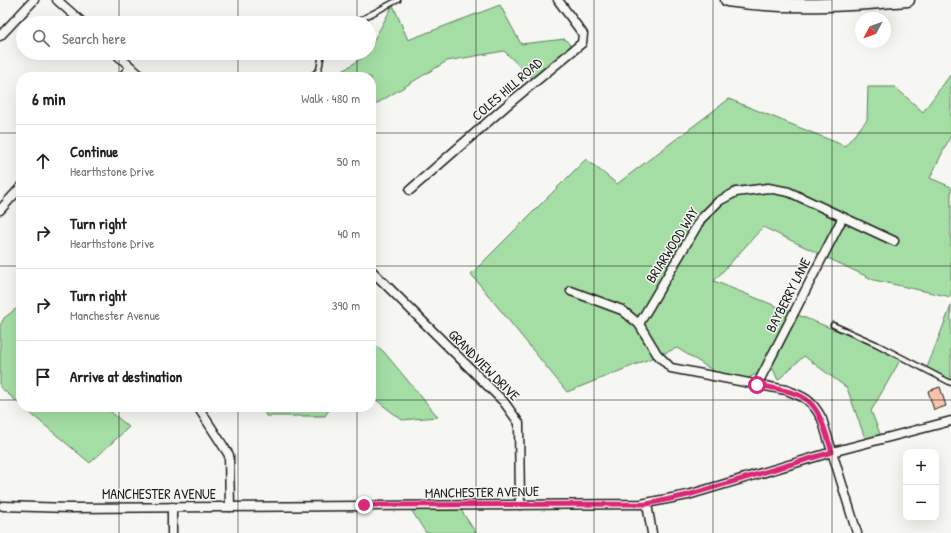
<!DOCTYPE html>
<meta charset="utf-8">
<style>
:root{--surface:#fff;--page:#f2f2f2;--text:#202124;--muted:#757577;--line:#e0e0e0}
body{margin:0;font-family:"Patrick Hand",sans-serif;background:var(--page);color:var(--text)}
.controls{position:absolute;right:12px;bottom:12px;display:grid;overflow:hidden;border-radius:8px;box-shadow:0 4px 16px #0002}
.controls button{width:36px;height:36px;display:grid;place-items:center;padding:0;border:0;border-bottom:1px solid var(--line);background:var(--surface);color:var(--text);font:20px sans-serif}
.compass{position:absolute;left:855px;top:12px;width:36px;height:36px;border-radius:50%;background:var(--surface);box-shadow:0 4px 16px #0002;rotate:229deg}
.stop{position:absolute;width:12px;height:12px;margin:-9px;border:3px solid #db2777;border-radius:50%;background:#fff}
.stop.end{background:#db2777;border-color:#fff;box-shadow:0 1px 4px #0008}
.list{margin:0;padding:0;list-style:none}
h2{display:flex;justify-content:space-between;align-items:center;height:52px;margin:0;padding:0 16px;font-size:17px}
h2 small{font-size:13px;font-weight:400;color:var(--muted)}
.list li{display:grid;grid-template-columns:26px 1fr auto;gap:12px;align-items:center;box-sizing:border-box;height:72px;padding:0 16px;border-top:1px solid var(--line)}
.list b{display:block;font-size:15px;white-space:nowrap}
.list p{margin:0;font-size:13px;white-space:nowrap;color:var(--muted)}
.list em{font-size:13px;font-style:normal;color:var(--muted)}
.icon{flex:none;width:22px;height:22px;fill:none;stroke:currentColor;stroke-width:2;stroke-linecap:round;stroke-linejoin:round}
.map{position:relative;flex:none;width:951px;height:533px;overflow:hidden}
.search{position:absolute;background:var(--surface);box-shadow:0 4px 16px #0002;left:16px;top:16px;width:360px;height:44px;display:flex;align-items:center;gap:10px;box-sizing:border-box;padding:0 14px;border-radius:22px;color:var(--muted);font-size:15px}
.panel{position:absolute;background:var(--surface);box-shadow:0 4px 16px #0002;left:16px;top:72px;width:360px;height:340px;border-radius:16px}
.map>svg:first-child{display:block}
</style>
<div class="map">
<svg width="951" height="533" viewBox="0 0 951 533">
<rect width="100%" height="100%" fill="#f6f6f2"/>
<filter id="ink" filterUnits="userSpaceOnUse"><feTurbulence type="fractalNoise" baseFrequency=".025" numOctaves="2"/><feDisplacementMap in="SourceGraphic" scale="8" xChannelSelector="R" yChannelSelector="G"/><feConvolveMatrix kernelMatrix="1 2 1 2 8 2 1 2 1" color-interpolation-filters="sRGB"/></filter>
<g filter="url(#ink)">
<g fill="#a4dea4" stroke="#607d60">
<polygon points="393,5 408,40 500,5 521,44 565,39 574,50 535,81 504,51 447,61 371,107 371,77 334,77 369,53 369,49"/>
<polygon points="951,74 951,135 930,178 951,187 951,297 874,280 763,227 714,281 902,357 871,411 881,436 866,441 847,388 804,356 778,380 772,367 735,384 677,348 567,392 471,274 586,159 617,184 729,99 845,146 867,120 868,87 895,87 923,112"/>
<polygon points="21,305 21,405 0,387 0,326 4,318"/>
<polygon points="951,306 951,386 926,370"/>
<polygon points="371,341 384,352 438,417 402,420 371,396"/>
<polygon points="23,407 105,407 129,427 90,463"/>
<polygon points="263,407 331,407 325,416 266,416"/>
<polygon points="457,504 476,533 426,533 408,505"/>
</g>
<polygon fill="#f8c2ab" stroke="#1c1c1c" points="940,387 946,406 934,410 928,391"/>
<g fill="none" stroke-linecap="round" stroke-linejoin="round">
<defs>
<g id="lane">
<polyline points="354,23 398,0"/>
<polyline points="314,74 319,70 322,53"/>
<polyline points="833,325 876,344 951,383"/>
</g>
<g id="street">
<polyline points="57,0 83,23"/>
<polyline points="0,36 34,0"/>
<polyline points="115,53 142,77"/>
<polyline points="122,77 131,67"/>
<polyline points="410,190 506,106 582,43 583,34 558,0"/>
<polyline points="0,210 21,187"/>
<polyline points="371,270 504,402 519,423 520,505"/>
<path d="M571 291 622 310 639 324 657 354 671 368 786 390C805 397 812 400 822 419L857 533"/>
<polyline points="639,324 701,219 719,201 736,192 768,188 789,192 894,241"/>
<polyline points="757,385 843,217"/>
<polyline points="198,407 229,455 230,507"/>
<polyline points="647,504 652,533"/>
<polyline points="3,506 69,508 641,504 688,495 832,452 951,421"/>
<polyline points="172,507 172,533"/>
</g>
<path id="secondary" d="M727 0C788 9 847 5 908 0"/>
</defs>
<use href="#lane" stroke="#1c1c1c" stroke-width="7"/>
<use href="#street" stroke="#1c1c1c" stroke-width="11"/>
<use href="#secondary" stroke="#1c1c1c" stroke-width="15"/>
<use href="#lane" stroke="#f6f6f2" stroke-width="4"/>
<use href="#street" stroke="#f6f6f2" stroke-width="8"/>
<use href="#secondary" stroke="#f6f6f2" stroke-width="12"/>
</g>
</g>
<g fill="none" stroke-linecap="round" stroke-linejoin="round" filter="url(#ink)">
<path stroke="#db2777" stroke-width="5" d="M364 505 647 504 688 495 832 452C815 397 813 395 757 385"/>
</g>
<path fill="none" stroke="#1c1c1c" stroke-width="1" stroke-opacity="0.55" d="M119 0V23M238 0V23M357 0V23M476 0V533M594 0V533M713 0V533M832 0V533M119 53V77M238 53V77M357 53V77M0 133H21M371 133H951M0 266H21M371 266H951M0 400H21M371 400H951M119 407V533M238 407V533M357 407V533"/>
<g text-anchor="middle" stroke-width="3" stroke-linejoin="round" paint-order="stroke">
<g font-size="14" fill="#1c1c1c" stroke="#f6f6f2">
<text transform="translate(507 89) rotate(-41)" y="5">COLES HILL ROAD</text>
<text transform="translate(672 245) rotate(-58)" y="5">BRIARWOOD WAY</text>
<text transform="translate(788 295) rotate(-63)" y="5">BAYBERRY LANE</text>
<text transform="translate(484 365) rotate(45)" y="5">GRANDVIEW DRIVE</text>
<text transform="translate(482 492) rotate(-1)" y="5">MANCHESTER AVENUE</text>
<text x="159" y="499">MANCHESTER AVENUE</text>
</g>
</g>
</svg>
<div class="controls">
<button>+</button>
<button>−</button>
</div>
<svg class="compass" viewBox="-18 -18 36 36"><path d="M0-13l5 13h-10z" fill="#e53935"/><path d="M0 13l5-13h-10z" fill="#757577"/></svg>
<div class="stop" style="left:757px;top:385px"></div>
<div class="stop end" style="left:364px;top:505px"></div>
<div class="search"><svg class="icon" aria-label="search" viewBox="0 0 24 24"><circle cx="10" cy="10" r="6"/><path d="M15 15l6 6"/></svg>Search here</div>
<section class="panel">
<h2>6 min<small>Walk · 480 m</small></h2>
<ul class="list">
<li><svg class="icon" aria-label="ahead" viewBox="0 0 24 24"><path d="M12 20V5M6 11l6-6 6 6"/></svg><div><b>Continue</b><p>Hearthstone Drive</p></div><em>50 m</em></li>
<li><svg class="icon" aria-label="right" viewBox="0 0 24 24"><path d="M7 20v-9h11M14 6l5 5-5 5"/></svg><div><b>Turn right</b><p>Hearthstone Drive</p></div><em>40 m</em></li>
<li><svg class="icon" aria-label="right" viewBox="0 0 24 24"><path d="M7 20v-9h11M14 6l5 5-5 5"/></svg><div><b>Turn right</b><p>Manchester Avenue</p></div><em>390 m</em></li>
<li><svg class="icon" aria-label="arrive" viewBox="0 0 24 24"><path d="M6 21V4h12l-3 4 3 4H6"/></svg><div><b>Arrive at destination</b></div></li>
</ul>
</section>
</div>
